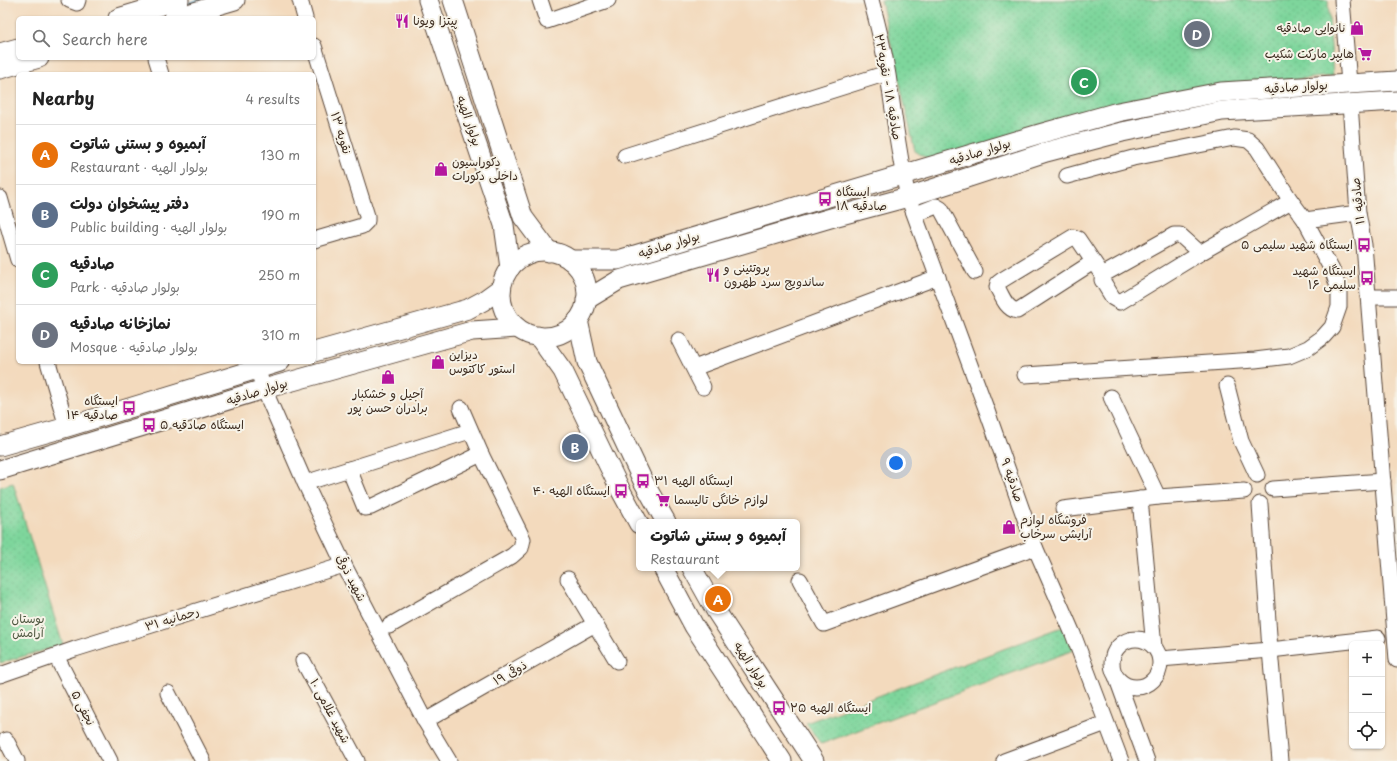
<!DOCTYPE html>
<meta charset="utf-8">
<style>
:root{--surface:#fff;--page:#f2f2f2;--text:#222;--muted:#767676;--line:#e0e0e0;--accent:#b5179e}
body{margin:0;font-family:"Playpen Sans","Playpen Sans Arabic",sans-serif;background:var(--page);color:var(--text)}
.controls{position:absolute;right:12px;bottom:12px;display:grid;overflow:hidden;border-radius:6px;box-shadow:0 1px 3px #0004}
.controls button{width:36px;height:36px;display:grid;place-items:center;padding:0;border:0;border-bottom:1px solid var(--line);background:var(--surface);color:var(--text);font:20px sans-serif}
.you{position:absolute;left:896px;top:463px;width:14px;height:14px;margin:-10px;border:3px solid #fff;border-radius:50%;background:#1a73e8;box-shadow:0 0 0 6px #1a73e833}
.badge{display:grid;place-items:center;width:26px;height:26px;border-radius:50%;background:var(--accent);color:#fff;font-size:13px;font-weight:700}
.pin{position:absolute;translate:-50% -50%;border:2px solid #fff;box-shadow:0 1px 4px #0006}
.popup{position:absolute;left:636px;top:519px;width:164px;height:52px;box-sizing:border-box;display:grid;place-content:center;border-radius:6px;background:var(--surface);filter:drop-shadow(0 1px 3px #0005);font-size:13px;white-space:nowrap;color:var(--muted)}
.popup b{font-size:15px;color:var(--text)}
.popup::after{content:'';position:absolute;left:50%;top:100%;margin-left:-8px;border:8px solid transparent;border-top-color:var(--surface)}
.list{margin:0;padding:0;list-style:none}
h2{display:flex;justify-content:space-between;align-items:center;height:52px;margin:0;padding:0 16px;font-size:17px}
h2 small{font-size:13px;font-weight:400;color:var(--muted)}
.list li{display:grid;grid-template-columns:26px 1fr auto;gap:12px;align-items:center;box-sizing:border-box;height:60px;padding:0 16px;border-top:1px solid var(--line)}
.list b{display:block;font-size:15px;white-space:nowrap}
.list p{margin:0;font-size:13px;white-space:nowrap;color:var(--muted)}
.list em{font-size:13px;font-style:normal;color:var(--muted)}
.icon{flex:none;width:22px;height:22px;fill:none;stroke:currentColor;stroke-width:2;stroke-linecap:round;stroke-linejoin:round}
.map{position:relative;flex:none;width:1397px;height:761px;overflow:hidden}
.search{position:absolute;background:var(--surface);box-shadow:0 1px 3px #0004;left:16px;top:16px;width:300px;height:44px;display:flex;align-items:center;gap:10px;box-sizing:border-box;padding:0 14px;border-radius:6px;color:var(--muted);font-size:15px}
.panel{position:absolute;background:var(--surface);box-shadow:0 1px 3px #0004;left:16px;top:72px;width:300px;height:292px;border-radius:6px}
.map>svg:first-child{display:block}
</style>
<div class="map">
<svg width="1397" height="761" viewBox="0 0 1397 761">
<defs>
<pattern id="grass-dots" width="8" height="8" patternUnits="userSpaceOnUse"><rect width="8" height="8" fill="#7ed69c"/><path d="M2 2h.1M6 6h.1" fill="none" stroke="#6eb886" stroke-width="1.8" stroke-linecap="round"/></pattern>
</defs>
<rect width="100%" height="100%" fill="#f7f3e8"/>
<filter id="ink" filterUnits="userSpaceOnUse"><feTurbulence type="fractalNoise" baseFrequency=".025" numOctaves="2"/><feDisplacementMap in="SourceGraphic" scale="8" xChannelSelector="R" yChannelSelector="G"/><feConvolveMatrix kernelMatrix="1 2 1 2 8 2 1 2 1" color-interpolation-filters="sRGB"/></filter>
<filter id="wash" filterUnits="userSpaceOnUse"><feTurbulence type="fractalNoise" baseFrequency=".012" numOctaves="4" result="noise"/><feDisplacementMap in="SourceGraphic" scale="16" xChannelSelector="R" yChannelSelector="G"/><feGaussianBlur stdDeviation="0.9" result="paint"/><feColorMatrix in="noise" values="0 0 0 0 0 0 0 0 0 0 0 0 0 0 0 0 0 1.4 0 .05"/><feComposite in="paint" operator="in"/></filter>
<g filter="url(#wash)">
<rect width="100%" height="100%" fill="#f3dabd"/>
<g fill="url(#grass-dots)" stroke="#5c805d">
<polygon points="881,0 1328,0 1333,76 1203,88 931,161 915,151"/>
<polygon points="13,483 63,645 0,663 0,487"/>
<polygon points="1065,626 1074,650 821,744 806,723"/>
</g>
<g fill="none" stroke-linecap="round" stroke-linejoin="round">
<polyline stroke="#5ba8d4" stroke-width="3.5" points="184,5 201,0"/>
</g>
</g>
<g filter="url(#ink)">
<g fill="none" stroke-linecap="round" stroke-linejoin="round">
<defs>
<g id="minor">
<polyline points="69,0 77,3 78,0"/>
<polyline points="300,0 305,18"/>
<polyline points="540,0 547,21 608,0"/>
<path d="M871 0C878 25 884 50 888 75 894 116 899 157 908 197L987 411 1035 547 1073 634 1121 761"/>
<polyline points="1342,0 1349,83"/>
<polyline points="314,46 367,216 367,221 362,226 314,240"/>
<polyline points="156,58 161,74"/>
<polyline points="1350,104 1358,213 1364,245 1397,660"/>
<polyline points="625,156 887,73"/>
<polyline points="0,198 18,260"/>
<polyline points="916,214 934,207 936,206 941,209 975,272"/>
<polyline points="1305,220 1358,213"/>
<polyline points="1200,253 1180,235 1174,235 1106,273 1103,276 1102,280 1113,298 1120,302 1200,253 1291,201"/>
<path d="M1093 262 1017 311C1006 309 1002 296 997 287L998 283 1002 280 1073 237 1078 239 1103 276"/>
<polyline points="1368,297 1397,297"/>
<polyline points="679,340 703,387"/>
<polyline points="48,362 67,427"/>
<polyline points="255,362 264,389 305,483 344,565 425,721 449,761"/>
<polyline points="694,368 938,277"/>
<polyline points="1025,375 1255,360 1289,356 1308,348 1323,337 1332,327 1339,307 1339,290 1333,272 1305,220 1291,201 1257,148 1248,140 1234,138 1133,158 1067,176"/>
<polyline points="1227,386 1241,441 1257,475"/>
<polyline points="1111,397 1158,497"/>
<polyline points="349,469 365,508 371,507 481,454"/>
<polyline points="305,483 470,431"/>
<polyline points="1273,489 1383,481"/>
<polyline points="1140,499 1154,647"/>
<polyline points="1260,504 1270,650 1280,761"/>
<polyline points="1063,509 1158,497 1244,491"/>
<polyline points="568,579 617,661"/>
<polyline points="800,580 824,624 1035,547"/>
<polyline points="389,626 512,556 521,548 523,539 481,454 461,408"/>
<circle cx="1136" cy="663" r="24"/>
<polyline points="56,656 110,761"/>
<polyline points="1160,659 1270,650 1378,638"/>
<polyline points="303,661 357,761"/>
<polyline points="0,675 75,649 344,565"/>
<polyline points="1117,679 1147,761"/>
<polyline points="168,693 203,761"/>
<polyline points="425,721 595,624"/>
<polyline points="6,740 17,761"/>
<polyline points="1004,761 1106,723"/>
</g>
<g id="major">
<polyline points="428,0 504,225 510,268"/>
<polyline points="453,0 523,217 549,252"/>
<polyline points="118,18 179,0"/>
<polyline points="174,18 235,0"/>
<polyline points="0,53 18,48"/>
<polyline points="0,69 39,58"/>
<circle cx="544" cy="294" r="43"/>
<polyline points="570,260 618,260 1039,134 1118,112 1221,92 1397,81"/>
<polyline points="586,300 619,280 834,217 908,197 1046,152 1122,132 1222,111 1397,101"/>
<polyline points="578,320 587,362 643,481 666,522"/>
<polyline points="538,336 563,371 621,491 639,524"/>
<polyline points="314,352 468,309 483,301 501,288"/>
<polyline points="0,446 67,427 280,362"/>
<polyline points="0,470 264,389 472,331 517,328"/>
<polyline points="663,568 694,626 782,761"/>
<polyline points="692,568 716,611 814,761"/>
</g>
</defs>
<use href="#minor" stroke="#574436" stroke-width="17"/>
<use href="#major" stroke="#574436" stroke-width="21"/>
<use href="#minor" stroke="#fff" stroke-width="15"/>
<use href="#major" stroke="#fff" stroke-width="19"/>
</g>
</g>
<defs>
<symbol id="restaurant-bare" viewBox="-9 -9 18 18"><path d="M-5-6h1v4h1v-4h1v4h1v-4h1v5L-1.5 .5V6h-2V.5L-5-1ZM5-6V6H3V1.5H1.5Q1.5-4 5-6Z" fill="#b5179e" stroke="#f7f3e8" stroke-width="2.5" paint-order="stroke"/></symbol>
<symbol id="shop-bare" viewBox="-9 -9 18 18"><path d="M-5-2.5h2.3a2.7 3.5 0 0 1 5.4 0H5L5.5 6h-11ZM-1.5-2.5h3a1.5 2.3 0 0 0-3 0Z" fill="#b5179e" stroke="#f7f3e8" stroke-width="2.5" paint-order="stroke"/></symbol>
<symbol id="supermarket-bare" viewBox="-9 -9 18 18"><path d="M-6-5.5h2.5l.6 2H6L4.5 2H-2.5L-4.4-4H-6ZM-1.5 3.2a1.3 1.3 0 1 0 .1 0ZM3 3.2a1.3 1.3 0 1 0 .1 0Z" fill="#b5179e" stroke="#f7f3e8" stroke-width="2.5" paint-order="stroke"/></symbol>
<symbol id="bus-bare" viewBox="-9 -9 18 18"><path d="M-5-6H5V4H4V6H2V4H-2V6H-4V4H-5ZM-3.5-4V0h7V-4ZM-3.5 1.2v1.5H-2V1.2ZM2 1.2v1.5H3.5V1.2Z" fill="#b5179e" stroke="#f7f3e8" stroke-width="2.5" paint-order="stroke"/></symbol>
</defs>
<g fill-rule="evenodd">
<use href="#restaurant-bare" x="392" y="11" width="20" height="20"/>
<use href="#shop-bare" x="1347" y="18" width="20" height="20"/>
<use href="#supermarket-bare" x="1355" y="44" width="20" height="20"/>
<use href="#shop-bare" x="431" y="159" width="20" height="20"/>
<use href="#bus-bare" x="815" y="189" width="20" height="20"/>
<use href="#bus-bare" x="1354" y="235" width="20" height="20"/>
<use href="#restaurant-bare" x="703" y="265" width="20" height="20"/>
<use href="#bus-bare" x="1357" y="268" width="20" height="20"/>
<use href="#shop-bare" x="428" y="352" width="20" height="20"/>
<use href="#shop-bare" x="378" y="367" width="20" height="20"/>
<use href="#bus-bare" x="119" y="398" width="20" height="20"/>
<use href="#bus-bare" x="139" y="415" width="20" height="20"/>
<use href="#bus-bare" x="633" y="471" width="20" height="20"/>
<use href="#bus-bare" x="611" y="481" width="20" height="20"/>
<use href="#supermarket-bare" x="653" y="490" width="20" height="20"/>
<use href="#shop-bare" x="999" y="517" width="20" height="20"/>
<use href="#bus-bare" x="769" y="698" width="20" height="20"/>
</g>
<g text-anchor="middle" stroke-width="4" stroke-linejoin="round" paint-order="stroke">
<g font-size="12" fill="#3b2a1e" stroke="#f7f3e8" text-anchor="start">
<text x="413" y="25">پیتزا ویونا</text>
<text x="1346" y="32" text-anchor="end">نانوایی صادقیه</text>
<text x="1354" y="58" text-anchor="end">هایپر مارکت شکیب</text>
<text x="452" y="166">دکوراسیون<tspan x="452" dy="14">داخلی دکورات</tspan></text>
<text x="836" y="196">ایستگاه<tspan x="836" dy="14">صادقیه ۱۸</tspan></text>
<text x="1353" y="249" text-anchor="end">ایستگاه شهید سلیمی ۵</text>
<text x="724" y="272">پروتئینی و<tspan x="724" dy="14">ساندویچ سرد طهرون</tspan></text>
<text x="1356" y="275" text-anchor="end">ایستگاه شهید<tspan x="1356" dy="14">سلیمی ۱۶</tspan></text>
<text x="449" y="359">دیزاین<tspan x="449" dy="14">استور کاکتوس</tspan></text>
<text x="388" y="398" text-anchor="middle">آجیل و خشکبار<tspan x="388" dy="14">برادران حسن پور</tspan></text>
<text x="118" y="405" text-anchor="end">ایستگاه<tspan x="118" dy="14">صادقیه ۱۴</tspan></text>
<text x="160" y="429">ایستگاه صادقیه ۵</text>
<text x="654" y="485">ایستگاه الهیه ۳۱</text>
<text x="610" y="495" text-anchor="end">ایستگاه الهیه ۴۰</text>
<text x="674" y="504">لوازم خانگی تالیسما</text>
<text x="1020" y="524">فروشگاه لوازم<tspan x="1020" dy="14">آرایشی سرخاب</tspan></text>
<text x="790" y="712">ایستگاه الهیه ۲۵</text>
</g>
<g font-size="12" fill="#3b2a1e" stroke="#f7f3e8">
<text transform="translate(888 87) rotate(80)" y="4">صادقیه ۱۸ - نقویه۲۳</text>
<text transform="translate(1296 87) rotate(-4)" y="4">بولوار صادقیه</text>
<text transform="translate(469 121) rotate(71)" y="4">بولوار الهیه</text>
<text transform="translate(341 133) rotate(73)" y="4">نقویه ۱۳</text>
<text transform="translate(980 152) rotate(-17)" y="4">بولوار صادقیه</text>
<text transform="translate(1358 201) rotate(-96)" y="4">صادقیه ۱۱</text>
<text transform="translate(669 245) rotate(-17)" y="4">بولوار صادقیه</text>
<text transform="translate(257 392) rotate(-17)" y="4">بولوار صادقیه</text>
<text transform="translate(1012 480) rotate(71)" y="4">صادقیه ۹</text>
<text transform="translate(351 578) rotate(63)" y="4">شهید ذوقی</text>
<text transform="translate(172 619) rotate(-17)" y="4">رحمانیه ۳۱</text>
<text transform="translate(751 665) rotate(57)" y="4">بولوار الهیه</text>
<text transform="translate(510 673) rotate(-30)" y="4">ذوقی ۱۹</text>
<text transform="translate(83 708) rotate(63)" y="4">نجفی ۵</text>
<text transform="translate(330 711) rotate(62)" y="4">شهید غلامی ۱۰</text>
</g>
<g font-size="12" fill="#4c553e" stroke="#f7f3e8">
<text x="28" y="623">بوستان<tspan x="28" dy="14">آرامش</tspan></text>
</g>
</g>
</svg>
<div class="controls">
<button>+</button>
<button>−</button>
<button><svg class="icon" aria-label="locate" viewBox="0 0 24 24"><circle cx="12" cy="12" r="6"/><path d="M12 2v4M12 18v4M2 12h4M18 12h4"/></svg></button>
</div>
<div class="you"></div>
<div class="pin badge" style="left:718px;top:599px;background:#e8710a">A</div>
<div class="popup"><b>آبمیوه و بستنی شاتوت</b>Restaurant</div>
<div class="pin badge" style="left:575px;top:447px;background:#5c6f8a">B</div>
<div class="pin badge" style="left:1084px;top:82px;background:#2e9e5b">C</div>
<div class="pin badge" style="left:1197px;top:34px;background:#6b7280">D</div>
<div class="search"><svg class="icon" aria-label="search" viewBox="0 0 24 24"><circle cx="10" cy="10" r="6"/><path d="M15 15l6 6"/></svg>Search here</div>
<section class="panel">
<h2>Nearby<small>4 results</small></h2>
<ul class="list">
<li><span class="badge" style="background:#e8710a">A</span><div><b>آبمیوه و بستنی شاتوت</b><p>Restaurant · بولوار الهیه</p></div><em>130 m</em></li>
<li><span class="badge" style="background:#5c6f8a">B</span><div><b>دفتر پیشخوان دولت</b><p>Public building · بولوار الهیه</p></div><em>190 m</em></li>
<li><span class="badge" style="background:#2e9e5b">C</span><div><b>صادقیه</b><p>Park · بولوار صادقیه</p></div><em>250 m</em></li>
<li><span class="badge" style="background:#6b7280">D</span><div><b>نمازخانه صادقیه</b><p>Mosque · بولوار صادقیه</p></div><em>310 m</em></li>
</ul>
</section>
</div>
